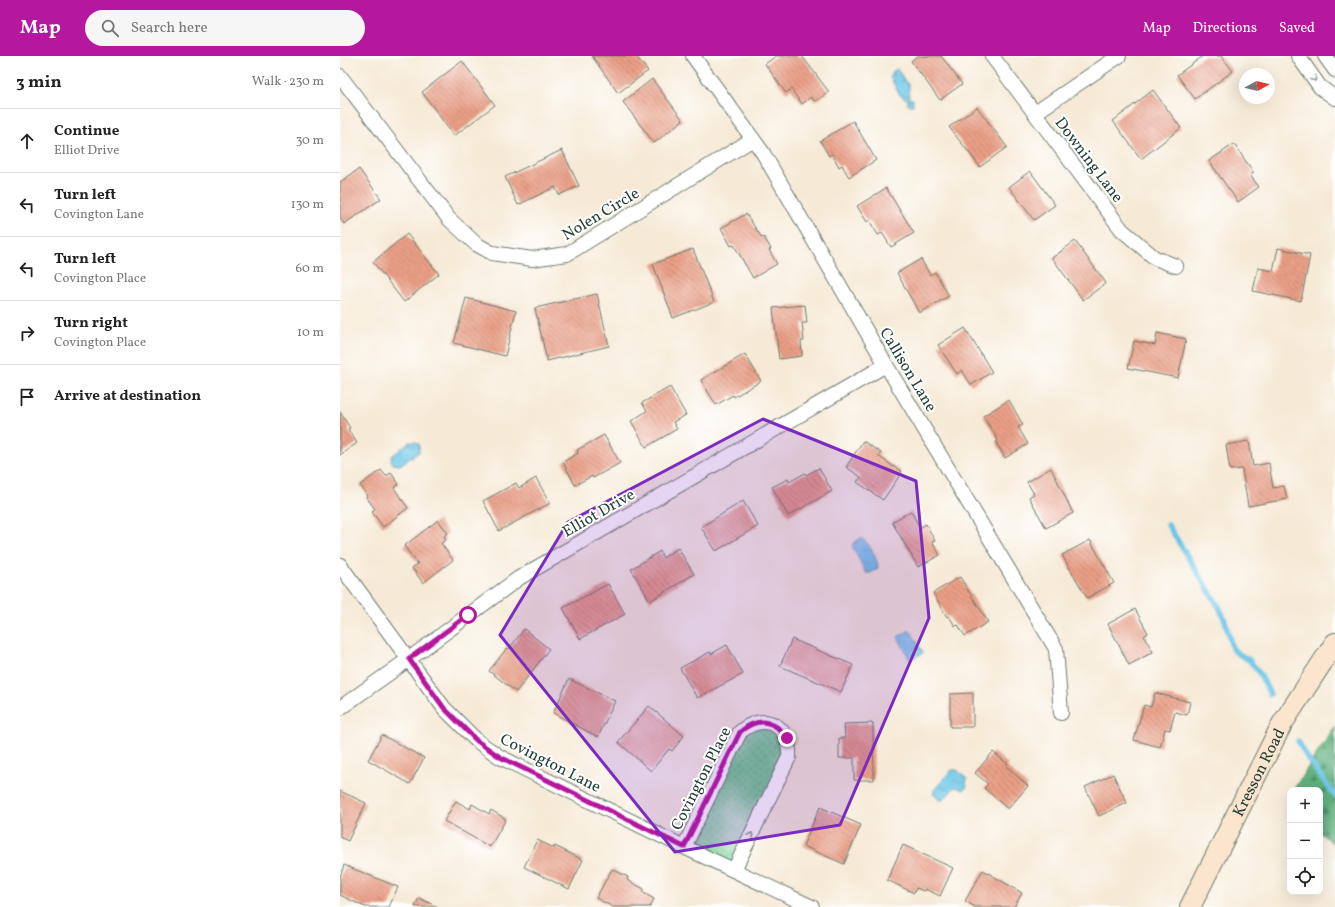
<!DOCTYPE html>
<meta charset="utf-8">
<style>
:root{--surface:#fff;--page:#f6f6f6;--text:#222;--muted:#767676;--line:#e0e0e0;--accent:#b5179e}
body{margin:0;font-family:Vollkorn,serif;background:var(--page);color:var(--text)}
.controls{position:absolute;right:12px;bottom:12px;display:grid;overflow:hidden;border-radius:8px;box-shadow:0 4px 16px #0002}
.controls button{width:36px;height:36px;display:grid;place-items:center;padding:0;border:0;border-bottom:1px solid var(--line);background:var(--surface);color:var(--text);font:20px sans-serif}
.compass{position:absolute;left:899px;top:12px;width:36px;height:36px;border-radius:50%;background:var(--surface);box-shadow:0 4px 16px #0002;rotate:82deg}
.stop{position:absolute;width:12px;height:12px;margin:-9px;border:3px solid #b5179e;border-radius:50%;background:#fff}
.stop.end{background:#b5179e;border-color:#fff;box-shadow:0 1px 4px #0008}
.list{margin:0;padding:0;list-style:none}
h2{display:flex;justify-content:space-between;align-items:center;height:52px;margin:0;padding:0 16px;font-size:17px}
h2 small{font-size:13px;font-weight:400;color:var(--muted)}
.list li{display:grid;grid-template-columns:26px 1fr auto;gap:12px;align-items:center;box-sizing:border-box;height:64px;padding:0 16px;border-top:1px solid var(--line)}
.list b{display:block;font-size:15px;white-space:nowrap}
.list p{margin:0;font-size:13px;white-space:nowrap;color:var(--muted)}
.list em{font-size:13px;font-style:normal;color:var(--muted)}
.icon{flex:none;width:22px;height:22px;fill:none;stroke:currentColor;stroke-width:2;stroke-linecap:round;stroke-linejoin:round}
.map{position:relative;flex:none;width:995px;height:851px;overflow:hidden}
header{display:flex;align-items:center;gap:24px;box-sizing:border-box;height:56px;padding:0 20px;background:var(--accent);color:#fff}
header strong{font-size:19px}
nav{display:flex;gap:22px;margin-inline-start:auto;font-size:14px}
.search{width:280px;height:36px;background:var(--page);display:flex;align-items:center;gap:10px;box-sizing:border-box;padding:0 14px;border-radius:22px;color:var(--muted);font-size:15px}
main{display:flex}
aside{flex:1;background:var(--surface)}
.map>svg:first-child{display:block}
</style>
<header>
<strong>Map</strong>
<div class="search"><svg class="icon" aria-label="search" viewBox="0 0 24 24"><circle cx="10" cy="10" r="6"/><path d="M15 15l6 6"/></svg>Search here</div>
<nav><a>Map</a><a>Directions</a><a>Saved</a></nav>
</header>
<main>
<aside>
<h2>3 min<small>Walk · 230 m</small></h2>
<ul class="list">
<li><svg class="icon" aria-label="ahead" viewBox="0 0 24 24"><path d="M12 20V5M6 11l6-6 6 6"/></svg><div><b>Continue</b><p>Elliot Drive</p></div><em>30 m</em></li>
<li><svg class="icon" aria-label="left" viewBox="0 0 24 24"><path d="M17 20v-9H6M10 6l-5 5 5 5"/></svg><div><b>Turn left</b><p>Covington Lane</p></div><em>130 m</em></li>
<li><svg class="icon" aria-label="left" viewBox="0 0 24 24"><path d="M17 20v-9H6M10 6l-5 5 5 5"/></svg><div><b>Turn left</b><p>Covington Place</p></div><em>60 m</em></li>
<li><svg class="icon" aria-label="right" viewBox="0 0 24 24"><path d="M7 20v-9h11M14 6l5 5-5 5"/></svg><div><b>Turn right</b><p>Covington Place</p></div><em>10 m</em></li>
<li><svg class="icon" aria-label="arrive" viewBox="0 0 24 24"><path d="M6 21V4h12l-3 4 3 4H6"/></svg><div><b>Arrive at destination</b></div></li>
</ul>
</aside>
<div class="map">
<svg width="995" height="851" viewBox="0 0 995 851">
<defs>
<pattern id="grass-dots" width="8" height="8" patternUnits="userSpaceOnUse"><rect width="8" height="8" fill="#73cc92"/><path d="M2 2h.1M6 6h.1" fill="none" stroke="#5ea778" stroke-width="1.8" stroke-linecap="round"/></pattern>
<pattern id="forest-firs" width="22" height="20" patternUnits="userSpaceOnUse"><rect width="22" height="20" fill="#5eb07c"/><path d="M5 1l3.5 6h-7zM16 11l3.5 6h-7z" fill="#4d9066"/></pattern>
<pattern id="water-ripples" width="26" height="14" patternUnits="userSpaceOnUse"><rect width="26" height="14" fill="#69c5e7"/><path d="M2 4q2-2 4 0t4 0M15 11q2-2 4 0t4 0" fill="none" stroke="#56a1bc"/></pattern>
<pattern id="building-back-hatch" width="6" height="6" patternUnits="userSpaceOnUse"><rect width="6" height="6" fill="#ea9f86"/><path d="M-1 5l2 2M0 0l6 6M5-1l2 2" fill="none" stroke="#bd836e"/></pattern>
</defs>
<rect width="100%" height="100%" fill="#fff"/>
<filter id="ink" filterUnits="userSpaceOnUse"><feTurbulence type="fractalNoise" baseFrequency=".025" numOctaves="2"/><feDisplacementMap in="SourceGraphic" scale="8" xChannelSelector="R" yChannelSelector="G"/><feConvolveMatrix kernelMatrix="1 2 1 2 8 2 1 2 1" color-interpolation-filters="sRGB"/></filter>
<filter id="wash" filterUnits="userSpaceOnUse"><feTurbulence type="fractalNoise" baseFrequency=".012" numOctaves="4" result="noise"/><feDisplacementMap in="SourceGraphic" scale="16" xChannelSelector="R" yChannelSelector="G"/><feGaussianBlur stdDeviation="0.9" result="paint"/><feColorMatrix in="noise" values="0 0 0 0 0 0 0 0 0 0 0 0 0 0 0 0 0 1.4 0 .05"/><feComposite in="paint" operator="in"/></filter>
<g filter="url(#wash)">
<rect width="100%" height="100%" fill="#f6ead6"/>
<polygon fill="url(#grass-dots)" stroke="#498463" points="425,666 450,691 394,814 344,791 395,684"/>
<polygon fill="url(#forest-firs)" stroke="#3e7658" points="995,670 995,789 980,777 980,734 953,734"/>
<g fill="url(#water-ripples)" stroke="#44818e">
<polygon points="557,13 560,17 564,24 569,28 569,43 573,43 573,49 569,49 567,48 568,44 560,39 550,21 552,16"/>
<polygon points="69,386 76,386 79,388 79,396 60,409 53,408 51,404 52,400"/>
<path d="M521 482C530 487 538 503 538 513L530 517H526L513 492V487Z"/>
<polygon points="570,574 583,597 570,604 558,581"/>
<polygon points="612,714 617,714 627,723 626,728 627,730 624,734 615,731 603,744 599,744 594,739 594,734"/>
</g>
<g fill="none" stroke-linecap="round" stroke-linejoin="round">
<g stroke="#69c5e7" stroke-width="5.5">
<polyline points="828,469 879,551 885,564 892,592 897,597 909,604 920,618 930,638"/>
<polyline points="958,685 968,703 995,740"/>
</g>
</g>
<g id="blocks">
<g fill="url(#building-back-hatch)">
<polygon points="252,0 296,0 308,15 278,37"/>
<polygon points="436,0 462,0 489,36 479,43 474,45 471,41 462,48 451,33 446,37 425,8"/>
<polygon points="577,0 601,0 622,28 600,44 571,5"/>
<polygon points="863,0 881,0 893,15 855,43 837,19"/>
<polygon points="122,5 155,49 114,80 82,36"/>
<polygon points="312,23 343,64 314,87 283,46"/>
<polygon points="813,34 841,72 801,103 773,65"/>
<polygon points="637,51 667,91 640,111 609,71"/>
<polygon points="513,65 536,104 509,121 502,109 499,111 492,98 489,100 480,85"/>
<polygon points="894,88 914,117 910,119 919,131 898,146 869,105"/>
<polygon points="222,94 239,130 219,139 215,131 178,149 165,121"/>
<polygon points="19,113 41,143 4,168 0,162 0,126"/>
<polygon points="690,115 715,149 694,164 669,131"/>
<polygon points="546,132 574,177 551,191 542,177 538,179 529,164 527,166 517,150"/>
<polygon points="406,158 422,182 424,181 431,193 429,194 437,208 413,222 394,189 391,190 381,172"/>
<polygon points="67,178 99,218 64,246 33,206"/>
<polygon points="735,185 766,227 743,244 712,202"/>
<polygon points="938,192 970,199 961,245 913,235 918,212 933,215"/>
<polygon points="353,193 374,246 333,262 313,208"/>
<polygon points="581,203 590,219 595,216 609,240 579,257 557,217"/>
<polygon points="257,238 269,290 207,305 195,252"/>
<polygon points="126,242 176,255 165,300 114,287"/>
<polygon points="465,249 467,267 462,267 464,285 461,285 462,300 439,303 433,252"/>
<polygon points="625,272 652,316 631,329 622,314 617,318 598,289"/>
<polygon points="817,277 846,283 838,322 788,312 794,285 815,289"/>
<polygon points="405,298 421,325 394,341 393,339 376,349 361,324"/>
<polygon points="330,331 346,359 333,366 337,373 306,391 291,365 307,355 302,347"/>
<polygon points="669,344 683,369 678,371 688,388 665,402 656,386 658,384 643,360"/>
<polygon points="0,356 10,372 8,373 17,387 0,399"/>
<polygon points="264,379 280,407 253,422 252,420 235,429 223,406 238,397 237,394"/>
<polygon points="523,385 541,397 538,400 562,416 543,444 517,426 521,421 506,411"/>
<polygon points="909,385 913,410 929,407 933,432 944,430 947,443 908,450 902,413 890,414 886,389"/>
<polygon points="479,412 492,435 448,460 432,431 448,423 449,426 465,417 466,419"/>
<polygon points="711,412 733,457 706,472 689,441 694,438 687,426"/>
<polygon points="41,414 46,420 51,417 59,428 54,432 68,452 43,471 32,456 35,453 26,441 28,440 20,429"/>
<polygon points="196,422 210,447 159,475 143,445 176,427 179,432"/>
<polygon points="403,445 418,470 376,495 361,471"/>
<polygon points="571,455 580,472 586,468 595,485 592,486 600,499 578,511 552,466"/>
<polygon points="98,464 108,477 104,480 106,484 101,487 113,504 83,527 72,512 78,508 64,490"/>
<polygon points="750,484 774,527 747,542 722,499"/>
<polygon points="338,492 354,518 310,545 291,513 320,495 323,502"/>
<polygon points="620,521 648,566 625,580 618,569 615,570 609,560 607,561 593,537"/>
<polygon points="268,528 285,558 240,583 223,552"/>
<polygon points="795,553 808,577 804,580 813,596 789,609 768,568"/>
<polygon points="184,573 209,593 176,636 149,615 167,592 169,593"/>
<polygon points="452,583 513,609 501,636 440,610"/>
<polygon points="387,589 403,618 357,642 340,612 370,596 371,598"/>
<polygon points="229,623 275,645 258,681 213,657"/>
<polygon points="633,637 633,671 610,671 610,638"/>
<polygon points="815,637 850,646 847,659 835,656 830,674 825,673 820,691 794,684 804,649 811,651"/>
<polygon points="309,650 344,680 332,695 329,693 311,715 278,686"/>
<polygon points="533,667 534,724 514,724 514,702 499,702 499,682 505,682 504,668"/>
<polygon points="42,679 84,702 70,728 28,704"/>
<polygon points="653,696 668,708 666,710 688,730 668,753 644,732 648,728 635,717"/>
<polygon points="773,718 787,747 759,760 745,731"/>
<polygon points="0,735 26,747 8,785 0,781"/>
<polygon points="116,745 130,753 132,748 149,758 151,754 166,763 150,791 104,765"/>
<polygon points="480,751 521,769 504,808 463,790"/>
<polygon points="197,784 214,792 215,790 243,804 229,833 184,811"/>
<polygon points="563,789 613,812 600,840 585,833 584,835 576,832 574,837 547,824"/>
<polygon points="4,809 58,831 49,851 25,851 0,839 0,821"/>
<polygon points="272,813 288,821 287,824 304,833 302,836 314,843 310,851 273,851 256,842"/>
<polygon points="643,814 682,837 674,851 635,851 625,845"/>
<polygon points="79,842 98,851 75,851"/>
</g>
</g>
</g>
<g filter="url(#ink)">
<use href="#blocks" fill-opacity="0" stroke="#6a7a6d" stroke-width="1"/>
<g fill="none" stroke-linecap="round" stroke-linejoin="round">
<defs>
<g id="street">
<polyline points="353,0 423,97 546,309 716,593 721,657"/>
<polyline points="652,0 782,174 815,202 836,210"/>
<polyline points="958,0 980,31 995,42"/>
<polyline points="985,0 995,14"/>
<polyline points="0,20 109,163 136,188 152,197 192,203 227,198 413,83"/>
<polyline points="695,57 779,0"/>
<polyline points="0,509 104,652 137,685 160,701 344,791 472,851"/>
<polyline points="0,652 69,603 179,522 546,309"/>
<path d="M344 791 400 676C424 655 451 669 449 701L394 814"/>
</g>
<g id="secondary">
<path id="s1" d="M850 851 942 668 995 587"/>
</g>
</defs>
<use href="#street" stroke="#6a7a6d" stroke-width="16"/>
<use href="#secondary" stroke="#6a7a6d" stroke-width="22"/>
<use href="#street" stroke="#fff" stroke-width="14"/>
<use href="#secondary" stroke="#fbe5cf" stroke-width="20"/>
</g>
<defs><path id="oneway-chevron" d="M-2-3.5L2.5 0L-2 3.5" fill="none" stroke-width="1.6" stroke-linecap="round" stroke-linejoin="round"/></defs>
<g stroke="#8f9e9a">
<use href="#oneway-chevron" transform="translate(974 23) rotate(54)"/>
<use href="#oneway-chevron" transform="translate(411 779) rotate(-64)"/>
</g>
</g>
<g fill="none" stroke-linecap="round" stroke-linejoin="round" filter="url(#ink)">
<path stroke="#b5179e" stroke-width="5" d="M128 559 69 603 104 652 137 685 160 701 344 791 400 676C417 661 434 663 447 682"/>
</g>
<path fill="#7b2cbf" fill-opacity="0.2" stroke="#7b2cbf" stroke-width="3" stroke-linejoin="round" d="M423 363 576 425 589 562 500 769 335 796 160 579 228 466Z"/>
<g text-anchor="middle" stroke-width="4" stroke-linejoin="round" paint-order="stroke">
<g font-size="16" fill="#1f3d34" stroke="#fff">
<text transform="translate(750 103) rotate(53)" y="6">Downing Lane</text>
<text transform="translate(260 157) rotate(-31)" y="6">Nolen Circle</text>
<text transform="translate(569 313) rotate(59)" y="6">Callison Lane</text>
<text transform="translate(258 456) rotate(-30)" y="6">Elliot Drive</text>
<text transform="translate(211 706) rotate(27)" y="6">Covington Lane</text>
<text dy="6" stroke="none"><textPath href="#s1" startOffset="151">Kresson Road</textPath></text>
<text transform="translate(360 722) rotate(-63)" y="6">Covington Place</text>
</g>
</g>
</svg>
<div class="controls">
<button>+</button>
<button>−</button>
<button><svg class="icon" aria-label="locate" viewBox="0 0 24 24"><circle cx="12" cy="12" r="6"/><path d="M12 2v4M12 18v4M2 12h4M18 12h4"/></svg></button>
</div>
<svg class="compass" viewBox="-18 -18 36 36"><path d="M0-13l5 13h-10z" fill="#e53935"/><path d="M0 13l5-13h-10z" fill="#767676"/></svg>
<div class="stop" style="left:128px;top:559px"></div>
<div class="stop end" style="left:447px;top:682px"></div>
</div>
</main>
